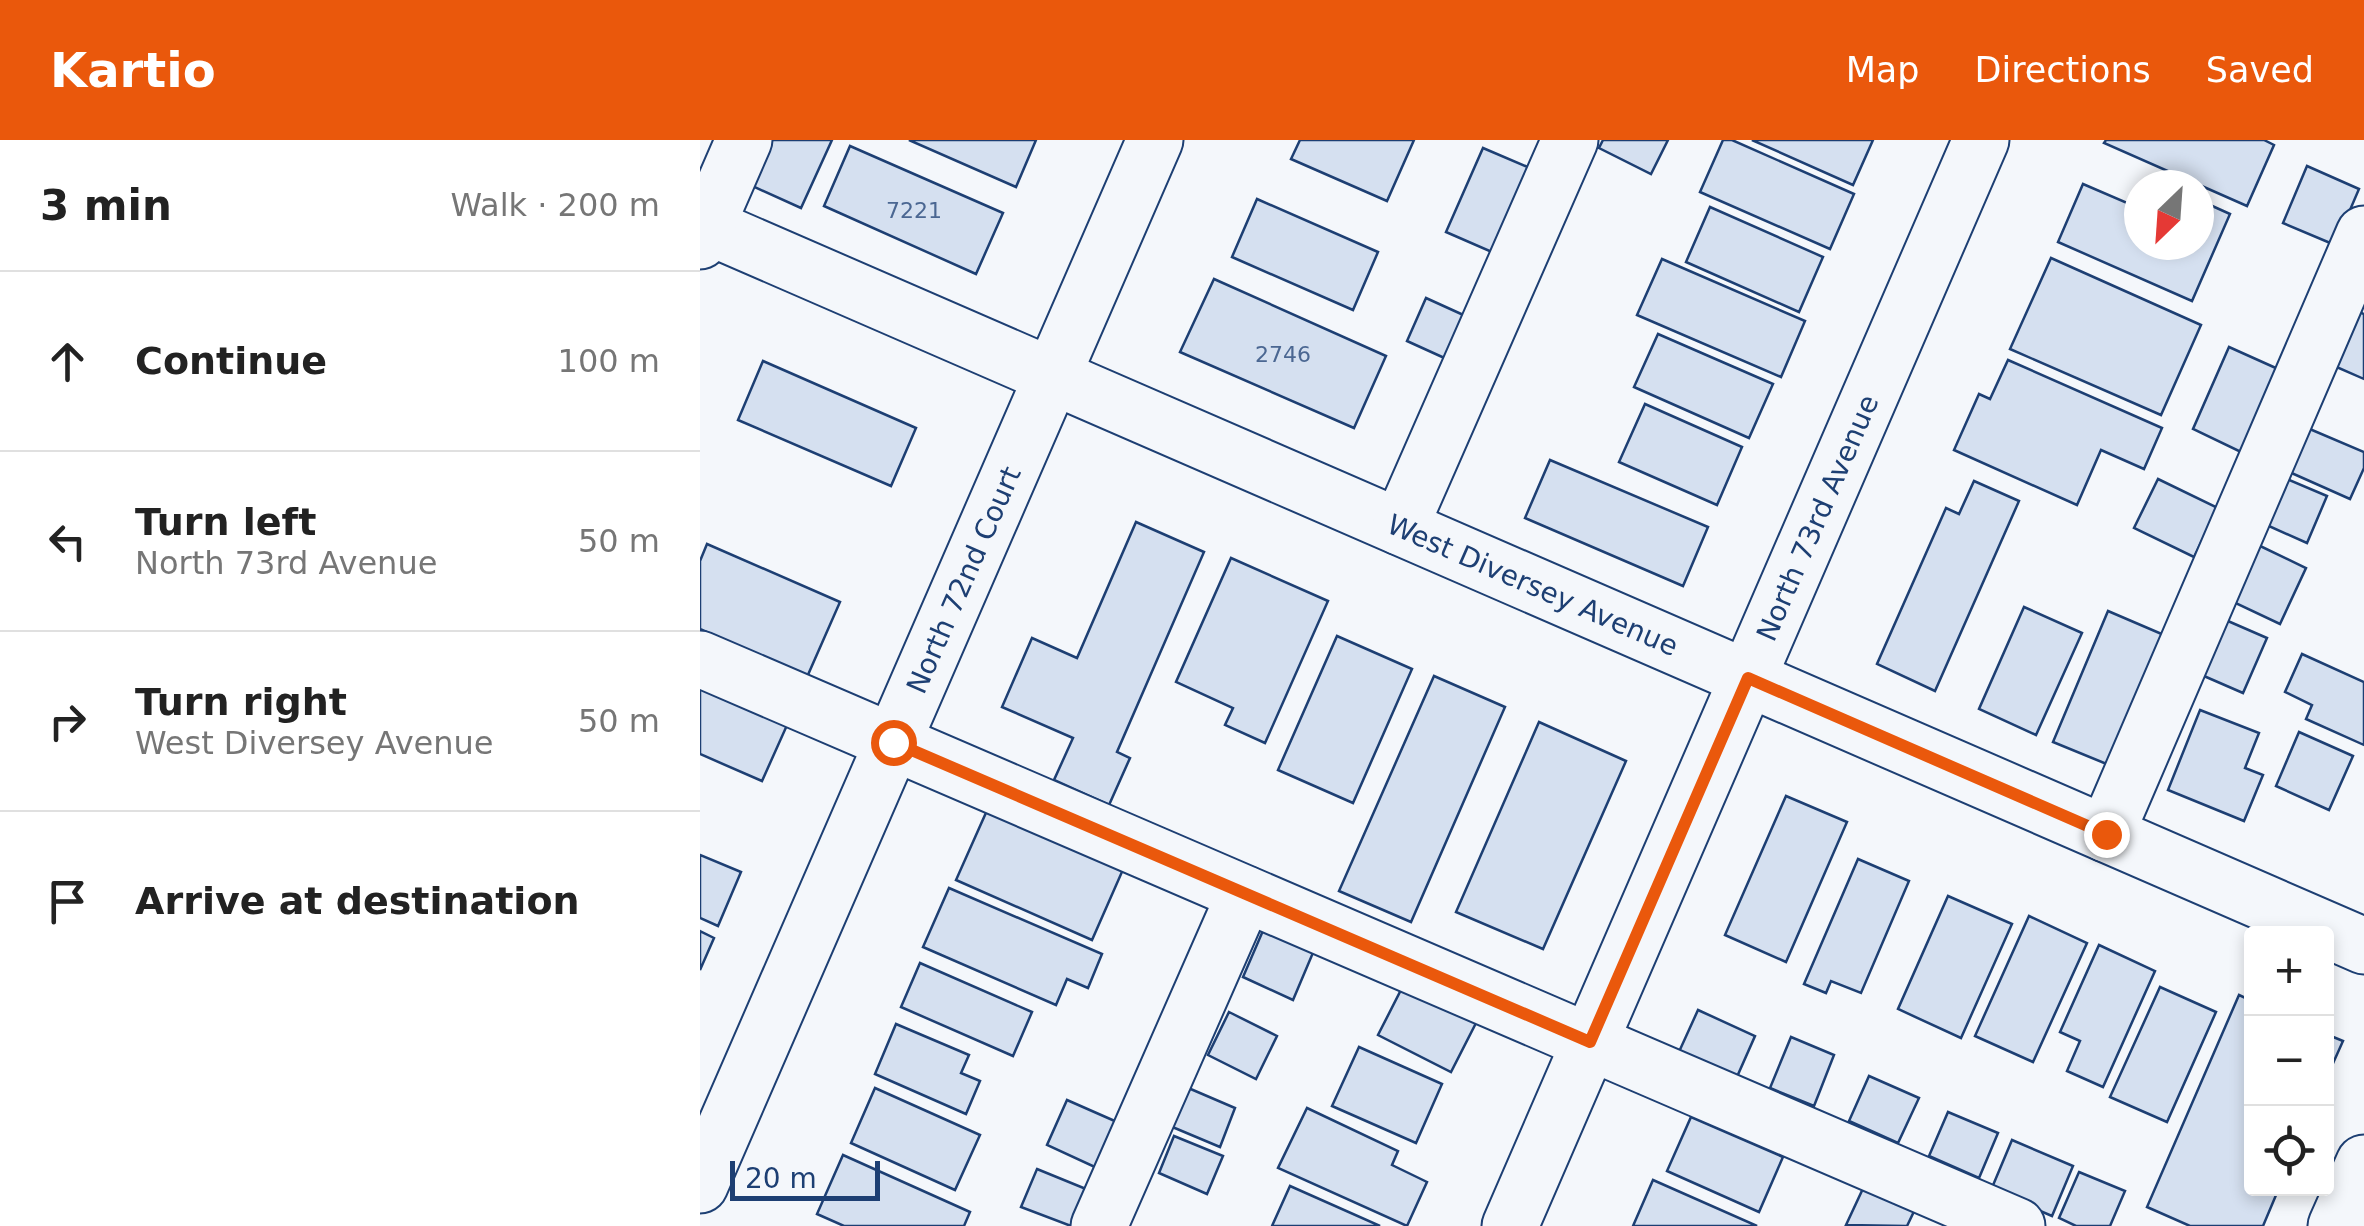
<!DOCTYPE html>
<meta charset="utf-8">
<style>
:root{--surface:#fff;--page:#f2f2f2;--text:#222;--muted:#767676;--line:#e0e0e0;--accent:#ea580c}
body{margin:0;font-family:"DejaVu Sans",sans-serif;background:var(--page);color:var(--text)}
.controls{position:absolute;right:30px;bottom:30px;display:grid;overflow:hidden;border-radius:10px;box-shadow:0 5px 15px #0003}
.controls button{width:90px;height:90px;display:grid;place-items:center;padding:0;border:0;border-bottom:2px solid var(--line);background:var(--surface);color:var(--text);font:50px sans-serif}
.compass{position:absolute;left:1424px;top:30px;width:90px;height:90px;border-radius:50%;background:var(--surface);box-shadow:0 5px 15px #0003;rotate:205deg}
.scale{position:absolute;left:30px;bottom:25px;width:150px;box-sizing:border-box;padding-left:10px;border:5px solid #1d3f73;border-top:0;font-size:28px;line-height:35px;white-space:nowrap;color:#1d3f73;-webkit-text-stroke:8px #f4f7fb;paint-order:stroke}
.stop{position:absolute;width:30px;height:30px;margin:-22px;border:8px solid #ea580c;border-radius:50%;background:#fff}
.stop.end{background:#ea580c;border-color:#fff;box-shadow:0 2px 10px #0008}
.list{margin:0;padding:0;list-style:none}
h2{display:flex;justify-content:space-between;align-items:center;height:130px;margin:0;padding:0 40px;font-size:42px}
h2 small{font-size:32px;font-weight:400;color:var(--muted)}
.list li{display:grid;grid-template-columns:65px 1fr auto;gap:30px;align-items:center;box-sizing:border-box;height:180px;padding:0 40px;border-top:2px solid var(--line)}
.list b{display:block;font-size:38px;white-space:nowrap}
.list p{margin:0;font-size:32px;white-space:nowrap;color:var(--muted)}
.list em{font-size:32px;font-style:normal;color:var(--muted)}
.icon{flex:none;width:55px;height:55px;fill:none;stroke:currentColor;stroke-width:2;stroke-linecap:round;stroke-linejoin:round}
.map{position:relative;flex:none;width:1664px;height:1086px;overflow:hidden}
header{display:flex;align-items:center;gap:60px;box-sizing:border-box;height:140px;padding:0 50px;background:var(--accent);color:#fff}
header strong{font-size:48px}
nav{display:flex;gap:55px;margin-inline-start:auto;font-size:35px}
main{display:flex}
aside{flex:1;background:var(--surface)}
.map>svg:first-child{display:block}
</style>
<header>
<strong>Kartio</strong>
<nav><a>Map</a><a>Directions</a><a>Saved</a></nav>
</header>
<main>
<aside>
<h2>3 min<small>Walk · 200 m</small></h2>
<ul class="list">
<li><svg class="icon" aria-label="ahead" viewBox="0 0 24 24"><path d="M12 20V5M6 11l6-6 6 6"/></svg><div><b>Continue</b></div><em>100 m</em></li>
<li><svg class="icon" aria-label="left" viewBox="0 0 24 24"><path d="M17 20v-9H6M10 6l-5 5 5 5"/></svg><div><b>Turn left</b><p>North 73rd Avenue</p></div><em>50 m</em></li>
<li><svg class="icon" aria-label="right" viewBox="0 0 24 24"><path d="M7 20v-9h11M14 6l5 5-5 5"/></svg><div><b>Turn right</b><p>West Diversey Avenue</p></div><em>50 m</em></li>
<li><svg class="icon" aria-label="arrive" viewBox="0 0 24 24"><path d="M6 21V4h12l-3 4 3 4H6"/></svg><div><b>Arrive at destination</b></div></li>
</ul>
</aside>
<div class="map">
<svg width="1664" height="1086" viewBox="0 0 1664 1086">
<rect width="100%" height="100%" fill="#f4f7fb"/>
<g fill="#d5e0f0" stroke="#1d3f73" stroke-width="2.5">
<polygon points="71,0 132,0 101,68 50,45"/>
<polygon points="209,0 336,0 316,47"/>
<polygon points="600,0 714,0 687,61 591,19"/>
<polygon points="903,0 968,0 951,34 899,8"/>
<polygon points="1023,0 1032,0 1154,54 1130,109 1000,52"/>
<polygon points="1052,0 1173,0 1153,45"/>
<polygon points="1406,0 1564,0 1574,5 1547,66 1404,3"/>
<polygon points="150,6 303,73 276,134 124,66"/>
<polygon points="783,8 837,31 801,116 746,92"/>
<polygon points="1607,26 1659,49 1635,105 1583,83"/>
<polygon points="1383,44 1439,68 1439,105 1499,105 1499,60 1530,74 1492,161 1358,102"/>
<polygon points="557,59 678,112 653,170 532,117"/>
<polygon points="1010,67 1123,117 1099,172 986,122"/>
<polygon points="1351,118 1501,185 1461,275 1310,209"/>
<polygon points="962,119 1105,181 1081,237 937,175"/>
<polygon points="514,139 686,216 654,288 480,212"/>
<polygon points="726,158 770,178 751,221 707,201"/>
<polygon points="1655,170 1664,174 1664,239 1632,225"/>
<polygon points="958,194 1073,244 1049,298 934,247"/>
<polygon points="1529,207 1578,229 1541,312 1493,289"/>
<polygon points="1308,220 1462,288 1444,329 1401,310 1377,365 1254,310 1279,254 1290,259"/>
<polygon points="63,221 216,288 191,346 38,280"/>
<polygon points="945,264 1042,307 1017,365 919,322"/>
<polygon points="1605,287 1664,312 1664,328 1650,359 1587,331"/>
<polygon points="850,320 1008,387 983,446 825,378"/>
<polygon points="1580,336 1627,356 1607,403 1560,382"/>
<polygon points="1458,339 1518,368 1494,417 1434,388"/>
<polygon points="1274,341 1319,361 1235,551 1177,524 1246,368 1259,374"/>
<polygon points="436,382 504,412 417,612 430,618 409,665 354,640 373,598 302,567 332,498 377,518"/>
<polygon points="7,404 140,462 107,537 0,489 0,421"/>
<polygon points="1556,404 1606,428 1580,484 1529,460"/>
<polygon points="531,418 628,461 565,603 525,585 533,568 476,542"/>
<polygon points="1324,467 1382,493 1336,595 1279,569"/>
<polygon points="1408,471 1464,495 1409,625 1353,602"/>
<polygon points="1521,478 1567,498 1543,553 1497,533"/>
<polygon points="637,496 712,529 653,663 578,630"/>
<polygon points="1602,514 1664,542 1664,605 1606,579 1612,565 1585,552"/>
<polygon points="734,536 805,567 711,782 639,751"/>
<polygon points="0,544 88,583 62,641 0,614"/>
<polygon points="1500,570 1559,593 1545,628 1563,635 1544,681 1468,650"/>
<polygon points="839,582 926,621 843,809 756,772"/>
<polygon points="1599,592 1653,616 1629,670 1576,646"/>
<polygon points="1086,656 1147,682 1086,822 1025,795"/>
<polygon points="289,666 425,725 392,800 256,740"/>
<polygon points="0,715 41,732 18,786 0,778"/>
<polygon points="1158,719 1209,741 1161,853 1131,841 1126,853 1104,844"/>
<polygon points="249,748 402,814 388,848 367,839 356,865 223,807"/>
<polygon points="1248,756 1312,784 1261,898 1198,869"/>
<polygon points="1329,776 1387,803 1333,922 1275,896"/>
<polygon points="565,786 615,808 593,860 543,837"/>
<polygon points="0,791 14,798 0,830"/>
<polygon points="1399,805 1455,831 1403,947 1367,931 1380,901 1360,892"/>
<polygon points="220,823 332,872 313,916 201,867"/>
<polygon points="704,844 777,881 751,932 678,895"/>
<polygon points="1460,847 1516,872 1467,982 1410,957"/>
<polygon points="1539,855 1552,861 1552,1048 1579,1048 1563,1086 1490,1086 1447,1067"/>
<polygon points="998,870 1055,896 1036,939 978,914"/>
<polygon points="529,872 577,896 556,939 508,915"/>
<polygon points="196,884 269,915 261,933 280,941 266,974 175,934"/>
<polygon points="1626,894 1643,901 1626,939"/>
<polygon points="1091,897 1134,915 1114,966 1070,948"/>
<polygon points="659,907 742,944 716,1003 632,966"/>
<polygon points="1169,936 1219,958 1198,1003 1149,981"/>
<polygon points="486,947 535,968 520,1007 470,986"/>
<polygon points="175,948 280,995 255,1050 151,1003"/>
<polygon points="367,960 417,982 397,1028 347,1005"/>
<polygon points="607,968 698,1011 692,1025 727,1042 707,1086 578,1028"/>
<polygon points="1248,972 1298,993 1279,1038 1229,1016"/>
<polygon points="991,977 1083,1017 1059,1072 967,1031"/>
<polygon points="474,996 523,1016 507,1054 459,1033"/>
<polygon points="1312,1000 1373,1026 1352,1076 1291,1050"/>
<polygon points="143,1015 270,1072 264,1086 144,1086 117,1074"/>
<polygon points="337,1029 386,1049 371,1086 321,1067"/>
<polygon points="1379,1032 1425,1051 1410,1086 1376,1086 1359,1078"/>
<polygon points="953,1040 1057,1086 933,1086"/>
<polygon points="1167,1040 1218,1063 1207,1086 1146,1085"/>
<polygon points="590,1046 680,1086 572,1086"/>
</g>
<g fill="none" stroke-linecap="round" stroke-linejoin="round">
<defs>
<g id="minor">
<path id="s1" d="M0 83 1664 806"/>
<polyline points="0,101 44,0"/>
<polyline points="700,387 870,0"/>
<polyline points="0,519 1317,1086"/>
<polyline points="1406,694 1664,94"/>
<path id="s2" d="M0 1045 455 0"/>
<polyline points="399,1086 545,754"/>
<path id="s3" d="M810 1086 1281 0"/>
<polyline points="1636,1086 1664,1023"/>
</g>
</defs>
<use href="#minor" stroke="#1d3f73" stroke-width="59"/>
<use href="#minor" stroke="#f4f7fb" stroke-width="55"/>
</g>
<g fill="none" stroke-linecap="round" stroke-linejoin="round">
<polyline stroke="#ea580c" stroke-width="12" points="193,602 890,902 1048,538 1406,694"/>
</g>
<g text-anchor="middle" stroke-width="8" stroke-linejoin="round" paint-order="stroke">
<g font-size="22" fill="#4b6792">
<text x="214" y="78">7221</text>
<text x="583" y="222">2746</text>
</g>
<g font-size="28" fill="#1d3f73" stroke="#f4f7fb">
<text dy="10" stroke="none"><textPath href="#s3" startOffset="772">North 73rd Avenue</textPath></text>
<text dy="10" stroke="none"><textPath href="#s2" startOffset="660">North 72nd Court</textPath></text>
<text dy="10" stroke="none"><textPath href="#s1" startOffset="908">West Diversey Avenue</textPath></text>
</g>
</g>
</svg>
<div class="controls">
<button>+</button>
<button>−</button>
<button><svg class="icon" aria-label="locate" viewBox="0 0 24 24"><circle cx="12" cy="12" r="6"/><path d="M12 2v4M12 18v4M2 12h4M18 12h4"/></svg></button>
</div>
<svg class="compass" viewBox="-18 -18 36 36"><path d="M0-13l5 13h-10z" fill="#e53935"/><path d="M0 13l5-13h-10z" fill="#767676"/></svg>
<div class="scale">20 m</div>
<div class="stop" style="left:193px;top:602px"></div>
<div class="stop end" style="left:1406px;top:694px"></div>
</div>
</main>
